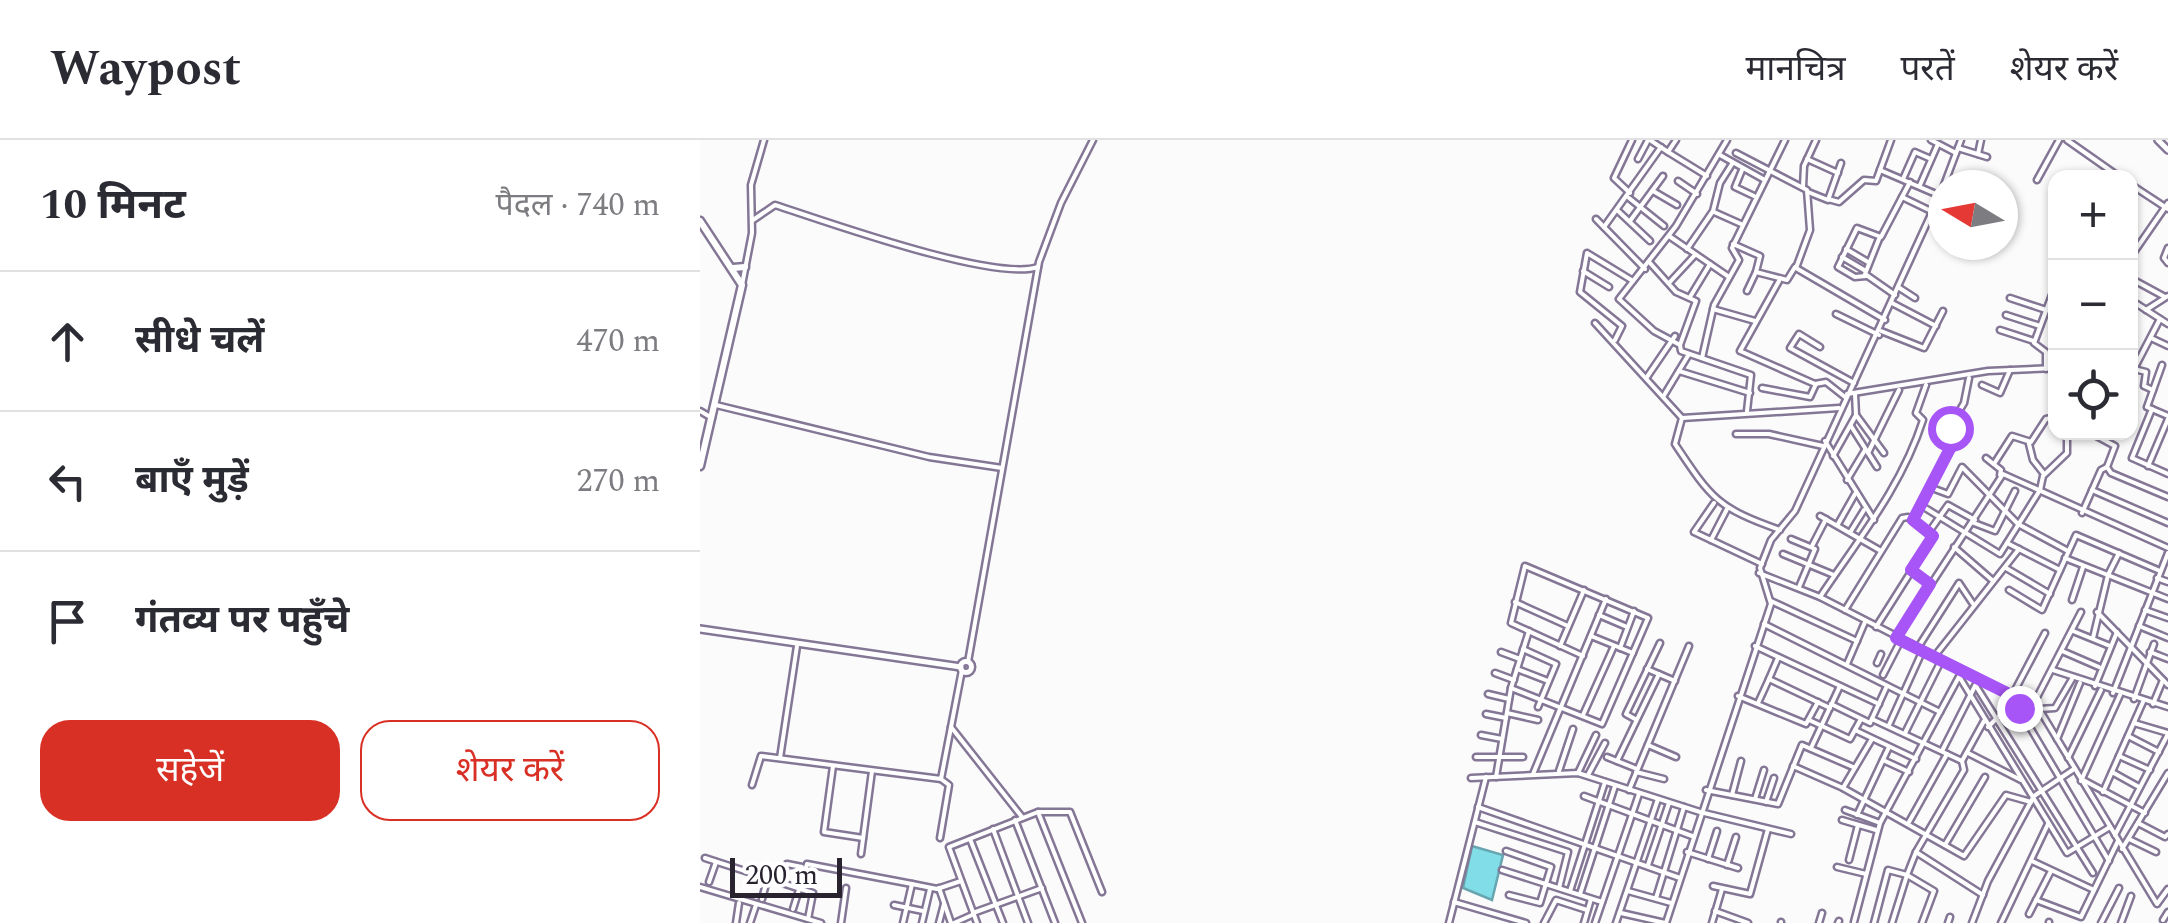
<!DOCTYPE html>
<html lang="hi">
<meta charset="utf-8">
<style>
:root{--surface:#fff;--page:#f7f7f7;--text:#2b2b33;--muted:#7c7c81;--line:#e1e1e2;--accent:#d93025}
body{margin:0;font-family:Spectral,"Noto Sans Devanagari",serif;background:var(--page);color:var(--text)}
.controls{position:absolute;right:30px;top:30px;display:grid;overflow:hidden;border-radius:20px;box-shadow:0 2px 8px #0004}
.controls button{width:90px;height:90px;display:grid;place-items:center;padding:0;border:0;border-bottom:2px solid var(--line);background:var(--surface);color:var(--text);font:50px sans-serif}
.compass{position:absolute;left:1228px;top:30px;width:90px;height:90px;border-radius:50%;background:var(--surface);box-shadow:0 2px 8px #0004;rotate:280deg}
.scale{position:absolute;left:30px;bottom:25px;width:112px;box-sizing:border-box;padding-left:10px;border:5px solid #292330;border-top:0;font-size:28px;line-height:35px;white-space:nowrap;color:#292330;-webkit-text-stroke:8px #fff;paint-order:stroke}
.stop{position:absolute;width:30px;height:30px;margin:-22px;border:8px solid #a855f7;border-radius:50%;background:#fff}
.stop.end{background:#a855f7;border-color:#fff;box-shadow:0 2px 10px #0008}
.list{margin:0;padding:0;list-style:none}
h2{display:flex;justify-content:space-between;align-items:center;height:130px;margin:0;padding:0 40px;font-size:42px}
h2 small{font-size:32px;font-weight:400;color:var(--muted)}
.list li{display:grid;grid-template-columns:65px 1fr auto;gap:30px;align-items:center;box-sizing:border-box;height:140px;padding:0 40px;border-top:2px solid var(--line)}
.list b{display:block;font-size:38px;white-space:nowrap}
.list em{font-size:32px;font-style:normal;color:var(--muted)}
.actions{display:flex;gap:20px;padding:30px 40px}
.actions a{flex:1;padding:22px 0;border:2px solid var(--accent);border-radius:30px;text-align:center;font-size:35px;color:var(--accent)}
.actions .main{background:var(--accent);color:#fff}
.icon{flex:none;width:55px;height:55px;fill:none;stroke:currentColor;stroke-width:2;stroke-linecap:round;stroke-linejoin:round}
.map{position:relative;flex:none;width:1468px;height:783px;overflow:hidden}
header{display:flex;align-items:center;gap:60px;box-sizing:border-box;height:140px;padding:0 50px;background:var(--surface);border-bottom:2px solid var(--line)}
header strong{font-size:48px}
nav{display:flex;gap:55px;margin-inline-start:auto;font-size:35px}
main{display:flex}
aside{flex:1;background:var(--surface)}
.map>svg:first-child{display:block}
</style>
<header>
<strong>Waypost</strong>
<nav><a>मानचित्र</a><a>परतें</a><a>शेयर करें</a></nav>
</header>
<main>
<aside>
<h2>10 मिनट<small>पैदल · 740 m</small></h2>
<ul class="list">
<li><svg class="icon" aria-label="ahead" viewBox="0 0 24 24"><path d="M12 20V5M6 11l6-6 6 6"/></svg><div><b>सीधे चलें</b></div><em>470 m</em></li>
<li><svg class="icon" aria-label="left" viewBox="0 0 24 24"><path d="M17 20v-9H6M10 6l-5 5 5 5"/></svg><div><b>बाएँ मुड़ें</b></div><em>270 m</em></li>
<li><svg class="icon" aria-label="arrive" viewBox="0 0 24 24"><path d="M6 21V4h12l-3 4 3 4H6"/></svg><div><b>गंतव्य पर पहुँचे</b></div></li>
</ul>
<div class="actions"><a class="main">सहेजें</a><a>शेयर करें</a></div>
</aside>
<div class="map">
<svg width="1468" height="783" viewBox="0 0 1468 783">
<rect width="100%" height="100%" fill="#fbfbfb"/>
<polygon fill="#81dde7" stroke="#67a5b0" stroke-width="2.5" points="772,706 803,715 792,760 763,748"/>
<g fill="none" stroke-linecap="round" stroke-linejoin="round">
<defs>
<g id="minor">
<polyline points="950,0 968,12 976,0"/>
<polyline points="1027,0 976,86 919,159 954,191 980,205 981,211 1051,235 1047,271"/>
<polyline points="1231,0 1256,13"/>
<polyline points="1367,0 1421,38"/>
<polyline points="1258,8 1287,17"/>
<polyline points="968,12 1007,36"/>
<polyline points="1036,13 1107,50 1110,90 1096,128 1185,180"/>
<polyline points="1278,14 1281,0"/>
<polyline points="1020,15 1063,39"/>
<polyline points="938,19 948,0"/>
<polyline points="1107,19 1138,33"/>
<polyline points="1042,30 1035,47 1054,56"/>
<polyline points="1180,30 1243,57"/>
<polyline points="1203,39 1215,12 1231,19"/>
<polyline points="1337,40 1359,0"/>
<polyline points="978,41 997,54"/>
<polyline points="1430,44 1468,69"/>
<polyline points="1220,45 1238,4"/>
<polyline points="1244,45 1261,0"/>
<polyline points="1103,47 1104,26 1116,0"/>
<polyline points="953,51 977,65"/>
<polyline points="1108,52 1128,60 1141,23"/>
<polyline points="930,53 914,38 932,0"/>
<polyline points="1202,57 1233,72"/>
<polyline points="929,58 964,86"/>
<polyline points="1128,59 1139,62 1164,40 1176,41 1191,0"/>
<polyline points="917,70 950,101"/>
<polyline points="1014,72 1041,84"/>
<polyline points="896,79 945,129"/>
<path d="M53 80 75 65C125 81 294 142 338 127"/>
<polyline points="930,81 963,36"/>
<polyline points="904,87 961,7"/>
<polyline points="969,96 1029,137"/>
<polyline points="1179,99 1165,134 1195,155"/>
<polyline points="1033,104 1060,116 1056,132 1087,140 1095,127"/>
<polyline points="1468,108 1464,118 1468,123"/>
<polyline points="987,109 1013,71 1020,43 1032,24"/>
<polyline points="1146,109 1168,122"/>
<polyline points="1142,117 1164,130"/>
<polyline points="1430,118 1468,63"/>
<polyline points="950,123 976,152 996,161 980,205"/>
<polyline points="883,131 909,147"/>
<polyline points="1166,136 1155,137 1138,127 1157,88 1181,97 1210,42"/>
<polyline points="1430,138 1465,157"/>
<polyline points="1079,141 1040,211 1115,244 1126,242 1145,257"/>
<polyline points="969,143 995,115"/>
<polyline points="42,145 52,93 51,45 64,0"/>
<polyline points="1198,147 1215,158"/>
<polyline points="1047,151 1056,132"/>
<polyline points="990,157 1010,124"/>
<polyline points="1310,158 1346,170"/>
<polyline points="1192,163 1236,186"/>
<polyline points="1013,169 1055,181"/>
<polyline points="1430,170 1437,164 1468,184"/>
<polyline points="1446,170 1468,156"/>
<polyline points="1136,174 1179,195"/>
<polyline points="1306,175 1340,186"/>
<polyline points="895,183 982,278 1139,268"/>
<polyline points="1300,190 1334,201"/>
<polyline points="1181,191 1224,208 1243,171"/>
<polyline points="1451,198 1468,206"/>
<polyline points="915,200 922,186 880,152 887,113 933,141"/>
<polyline points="1120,207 1099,194 1090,208 1154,243"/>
<polyline points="1002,218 1014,165 1039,120 1032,108 1085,0"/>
<polyline points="1462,225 1447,267 1468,276"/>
<polyline points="1430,228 1446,232 1444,246 1453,250"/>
<polyline points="1346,229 1346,212 1334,203 1356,144"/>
<polyline points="1434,229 1460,179"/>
<polyline points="979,231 1050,253"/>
<polyline points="947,237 975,196"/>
<polyline points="1282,245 1300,253 1310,230"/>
<polyline points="1062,248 1110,257 1116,244"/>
<polyline points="1147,254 1288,231 1356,228"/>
<polyline points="963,257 989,214"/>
<polyline points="16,265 229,317 302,328"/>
<polyline points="1452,269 1432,318 1468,334"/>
<polyline points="0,271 12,278"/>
<polyline points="1156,275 1184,313"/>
<path d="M982 278 975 304C1011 358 1017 368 1080 390"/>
<polyline points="1151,286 1177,327"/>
<polyline points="1389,292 1415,306 1407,327 1411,333 1468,357"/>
<polyline points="1036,294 1069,294 1123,306"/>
<polyline points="1125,301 1174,380"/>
<polyline points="1329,304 1333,320 1344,334"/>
<polyline points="1168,313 1199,250"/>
<polyline points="1133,316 1156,275 1155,254"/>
<polyline points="1286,318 1301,330 1300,335"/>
<polyline points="1294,324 1312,296 1331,302 1346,279 1356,277"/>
<polyline points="1448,326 1468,279"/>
<polyline points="1147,340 1165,310"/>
<polyline points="1232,348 1248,354 1262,327 1318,384 1368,411"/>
<polyline points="1392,350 1468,383"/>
<polyline points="1014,363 994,392 1062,424"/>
<polyline points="1222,366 1300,414 1340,350 1343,336 1367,313 1367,292"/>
<polyline points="1382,373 1401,330 1407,327"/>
<polyline points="1120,376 1181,411"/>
<polyline points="1213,381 1255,299 1249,288 1264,263 1269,238"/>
<polyline points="1274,383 1295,391 1315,351"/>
<polyline points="1138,384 1155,354"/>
<polyline points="1151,391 1164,370"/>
<polyline points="1229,392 1248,365 1275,380"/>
<polyline points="1091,399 1115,409 1099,447"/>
<polyline points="1011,400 1027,369"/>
<polyline points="1307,403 1360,430"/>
<polyline points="1112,406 1126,379"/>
<polyline points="1254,407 1292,440"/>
<polyline points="1083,414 1134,435"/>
<polyline points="1365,418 1468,459"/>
<polyline points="1306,428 1350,454"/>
<polyline points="1211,430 1229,444"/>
<polyline points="1059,433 1120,457 1339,569 1457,764 1468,749"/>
<polyline points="1457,438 1468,442"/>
<polyline points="1309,450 1342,470 1376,395 1460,431"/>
<path d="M1120 457C1158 400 1202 346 1223 280L1216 273 1226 245"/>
<polyline points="1372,460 1383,427"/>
<polyline points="1071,461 1157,501"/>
<polyline points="815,462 868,486"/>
<polyline points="1145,470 1202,378 1208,377 1233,397 1176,487"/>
<polyline points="1445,470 1468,478"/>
<polyline points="1397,472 1468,545"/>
<polyline points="899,475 927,487"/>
<polyline points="1064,484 1240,572"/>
<polyline points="1439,486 1468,498"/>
<polyline points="1373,491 1410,506"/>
<polyline points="891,496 933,513"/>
<polyline points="1196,498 1303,334 1468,408"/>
<polyline points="1393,498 1408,435 1419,413"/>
<polyline points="860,506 884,450"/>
<polyline points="1055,506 1179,564"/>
<polyline points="920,508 934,471"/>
<polyline points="823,509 856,524 838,567"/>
<polyline points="1217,509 1259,443 1273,464"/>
<polyline points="1362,511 1399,527"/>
<polyline points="801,512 820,519"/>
<polyline points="1450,512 1468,519"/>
<polyline points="1234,517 1319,409"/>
<polyline points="268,522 339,122 361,63 393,0"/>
<polyline points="1177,523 1181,514"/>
<polyline points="1147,524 1165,482"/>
<polyline points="817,529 848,541"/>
<polyline points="947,529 975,541"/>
<polyline points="1353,530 1468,567"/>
<polyline points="795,533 814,540"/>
<polyline points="1183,535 1201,500"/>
<polyline points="1260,538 1367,713 1410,687"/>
<polyline points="1069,539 1078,518"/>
<polyline points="1276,546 1393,733"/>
<polyline points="1395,546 1417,492"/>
<polyline points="811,548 902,584 948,478 825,426 811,483 883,516"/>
<polyline points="1413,553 1468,413"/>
<polyline points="788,554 809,559"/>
<polyline points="1038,556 1106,584 1118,562"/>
<polyline points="1434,559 1454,504"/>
<polyline points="1321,560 1322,574 1409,721"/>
<polyline points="1058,563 1069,539 1130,568"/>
<polyline points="1131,564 1170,583 1186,548"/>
<polyline points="1453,564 1463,540"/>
<polyline points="1333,565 1381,472"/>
<polyline points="1339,569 1355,568 1372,539"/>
<polyline points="807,573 838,580"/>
<polyline points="786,574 806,578"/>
<polyline points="883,575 914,506"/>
<polyline points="935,579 926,574 960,503"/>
<polyline points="1172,579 1262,621 1284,581"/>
<polyline points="1109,580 1150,599 1161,579"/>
<polyline points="1434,583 1468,593"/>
<polyline points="1189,585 1222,512"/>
<polyline points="251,587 322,677"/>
<polyline points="1288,587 1304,571 1345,493"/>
<polyline points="1155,590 1216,619"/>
<polyline points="1205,593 1241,521"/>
<polyline points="781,595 802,599"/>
<polyline points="1428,596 1459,612"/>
<polyline points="1357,599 1380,543"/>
<polyline points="948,605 976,617"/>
<polyline points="1111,608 1140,546"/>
<polyline points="1242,611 1276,544"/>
<polyline points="1268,613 1321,640"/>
<polyline points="1419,616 1450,630"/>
<polyline points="776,617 823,617"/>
<polyline points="907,617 937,629"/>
<polyline points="80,618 97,506"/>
<polyline points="1368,618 1401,550"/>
<polyline points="1183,620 1209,632"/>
<polyline points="917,621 959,534"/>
<polyline points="133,626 124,692 163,698"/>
<polyline points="1093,626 1143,648 1172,599"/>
<polyline points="859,631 873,589"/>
<polyline points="936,632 964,639"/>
<polyline points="1412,632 1439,647"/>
<polyline points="878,633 896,595"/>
<polyline points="833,634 906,459"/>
<polyline points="888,635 905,603"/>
<polyline points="796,637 811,548 829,491"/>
<polyline points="771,638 878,633 1000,672 1091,694"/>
<polyline points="1383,640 1445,673"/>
<polyline points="1381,641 1420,555"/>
<polyline points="52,645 61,616 241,639 262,530"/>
<polyline points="1143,648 1264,716 1306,655 1331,662"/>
<polyline points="929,650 989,506"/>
<polyline points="1006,650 1078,664 1102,605 1153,627"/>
<polyline points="1403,652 1443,562"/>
<polyline points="1032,655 1041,621"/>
<polyline points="884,656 992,696"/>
<polyline points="1055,659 1064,630"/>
<polyline points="1066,662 1074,638"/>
<polyline points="778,667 980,738"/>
<polyline points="1145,670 1180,683"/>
<polyline points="338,672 382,783"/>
<polyline points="1157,675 1189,607"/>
<polyline points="315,680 355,783"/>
<polyline points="1142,680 1176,690"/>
<polyline points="775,682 868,712 859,748"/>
<polyline points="1209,682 1247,614"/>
<polyline points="1438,683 1465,697 1468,694"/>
<polyline points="293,689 328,783"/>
<polyline points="1415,695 1468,594"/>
<polyline points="240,698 249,645 241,639"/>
<polyline points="270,699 303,783"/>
<polyline points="1429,699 1456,712"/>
<polyline points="1245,705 1285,637"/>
<polyline points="1422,709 1468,633"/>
<polyline points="806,711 851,727 840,763 809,755"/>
<polyline points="987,712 1038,728"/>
<polyline points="1216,712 1264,630 1262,621"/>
<polyline points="161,714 172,631"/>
<polyline points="5,718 113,753 108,779"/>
<polyline points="1008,719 1017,691"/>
<polyline points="1149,720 1158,685"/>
<polyline points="1332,721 1394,750"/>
<polyline points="948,725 969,663"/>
<polyline points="1027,725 1036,697"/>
<polyline points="1137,727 1166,734"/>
<polyline points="802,730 902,762"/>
<polyline points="9,742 16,722"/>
<polyline points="81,743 87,724 102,727"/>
<polyline points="1013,746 1050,754 1068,689"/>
<polyline points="0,747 121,783"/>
<polyline points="239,748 251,783"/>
<polyline points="870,751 905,642"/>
<polyline points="928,751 971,763"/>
<polyline points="880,754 915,646"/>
<polyline points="956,758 984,667"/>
<polyline points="62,759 67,740"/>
<polyline points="1336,760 1381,777 1418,701"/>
<polyline points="754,762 826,783"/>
<polyline points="194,765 223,771"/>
<polyline points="93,769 107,724 212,744"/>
<polyline points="1015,771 1048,783"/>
<polyline points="273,773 342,748"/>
<polyline points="921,773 965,783"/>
<polyline points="1329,774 1351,731"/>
<polyline points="1463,780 1468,772"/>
<polyline points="1154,782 1180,683 1261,533"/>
<polyline points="36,783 39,763"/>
<polyline points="50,783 56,765"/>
<polyline points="141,783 146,748"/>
<polyline points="203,783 212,744 237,749 261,741"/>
<polyline points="222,783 230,749"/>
<polyline points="239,783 244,764"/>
<polyline points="254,783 272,775"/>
<polyline points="277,783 249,707 338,672 370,672 402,752"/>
<polyline points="749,783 786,637"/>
<polyline points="844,783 856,760 887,770"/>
<polyline points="884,783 891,759"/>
<polyline points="895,783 939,654"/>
<polyline points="916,783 958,659"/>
<polyline points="966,783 1071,464 1060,428 1071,400 1095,371 1243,48"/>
<polyline points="1012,783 1022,749"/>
<polyline points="1081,783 1081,782"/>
<polyline points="1119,783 1122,773"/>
<polyline points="1138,783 1139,781"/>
<polyline points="1174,783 1188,730 1207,735 1192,783"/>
<polyline points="1222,783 1234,751 1207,735 1216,712 1283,755"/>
<polyline points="1248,783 1250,777"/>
<polyline points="1272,783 1288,741 1334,656 1374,629"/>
<polyline points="1301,783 1348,684"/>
<polyline points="1349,783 1349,782"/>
<polyline points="1401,783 1419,748"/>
<polyline points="1421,783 1431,756"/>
</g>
<g id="tertiary">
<polyline points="1458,0 1468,10"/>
<polyline points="0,489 261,527"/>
<circle cx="266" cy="527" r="5.5"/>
</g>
<g id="secondary">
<polyline points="0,81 42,145 0,326"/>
<polyline points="33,128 45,127"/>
</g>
</defs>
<use href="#minor" stroke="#847796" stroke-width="9"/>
<use href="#tertiary" stroke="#847796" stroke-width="10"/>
<use href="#secondary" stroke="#847796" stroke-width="11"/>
<use href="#minor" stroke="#fff" stroke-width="4"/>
<use href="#tertiary" stroke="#fff" stroke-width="5"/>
<use href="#secondary" stroke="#fff" stroke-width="6"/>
</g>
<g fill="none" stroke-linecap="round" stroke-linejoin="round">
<polyline stroke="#a855f7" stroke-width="12" points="1250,288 1256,297 1213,380 1233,396 1211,430 1230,444 1196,498 1321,560 1319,568"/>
</g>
</svg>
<div class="controls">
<button>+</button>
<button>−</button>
<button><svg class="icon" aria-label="locate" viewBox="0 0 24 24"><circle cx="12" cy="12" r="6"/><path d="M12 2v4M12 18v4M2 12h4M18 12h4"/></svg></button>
</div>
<svg class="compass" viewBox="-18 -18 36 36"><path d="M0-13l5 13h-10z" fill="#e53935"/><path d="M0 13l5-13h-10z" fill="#7c7c81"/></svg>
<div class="scale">200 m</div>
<div class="stop" style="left:1250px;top:288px"></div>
<div class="stop end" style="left:1319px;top:568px"></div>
</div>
</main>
